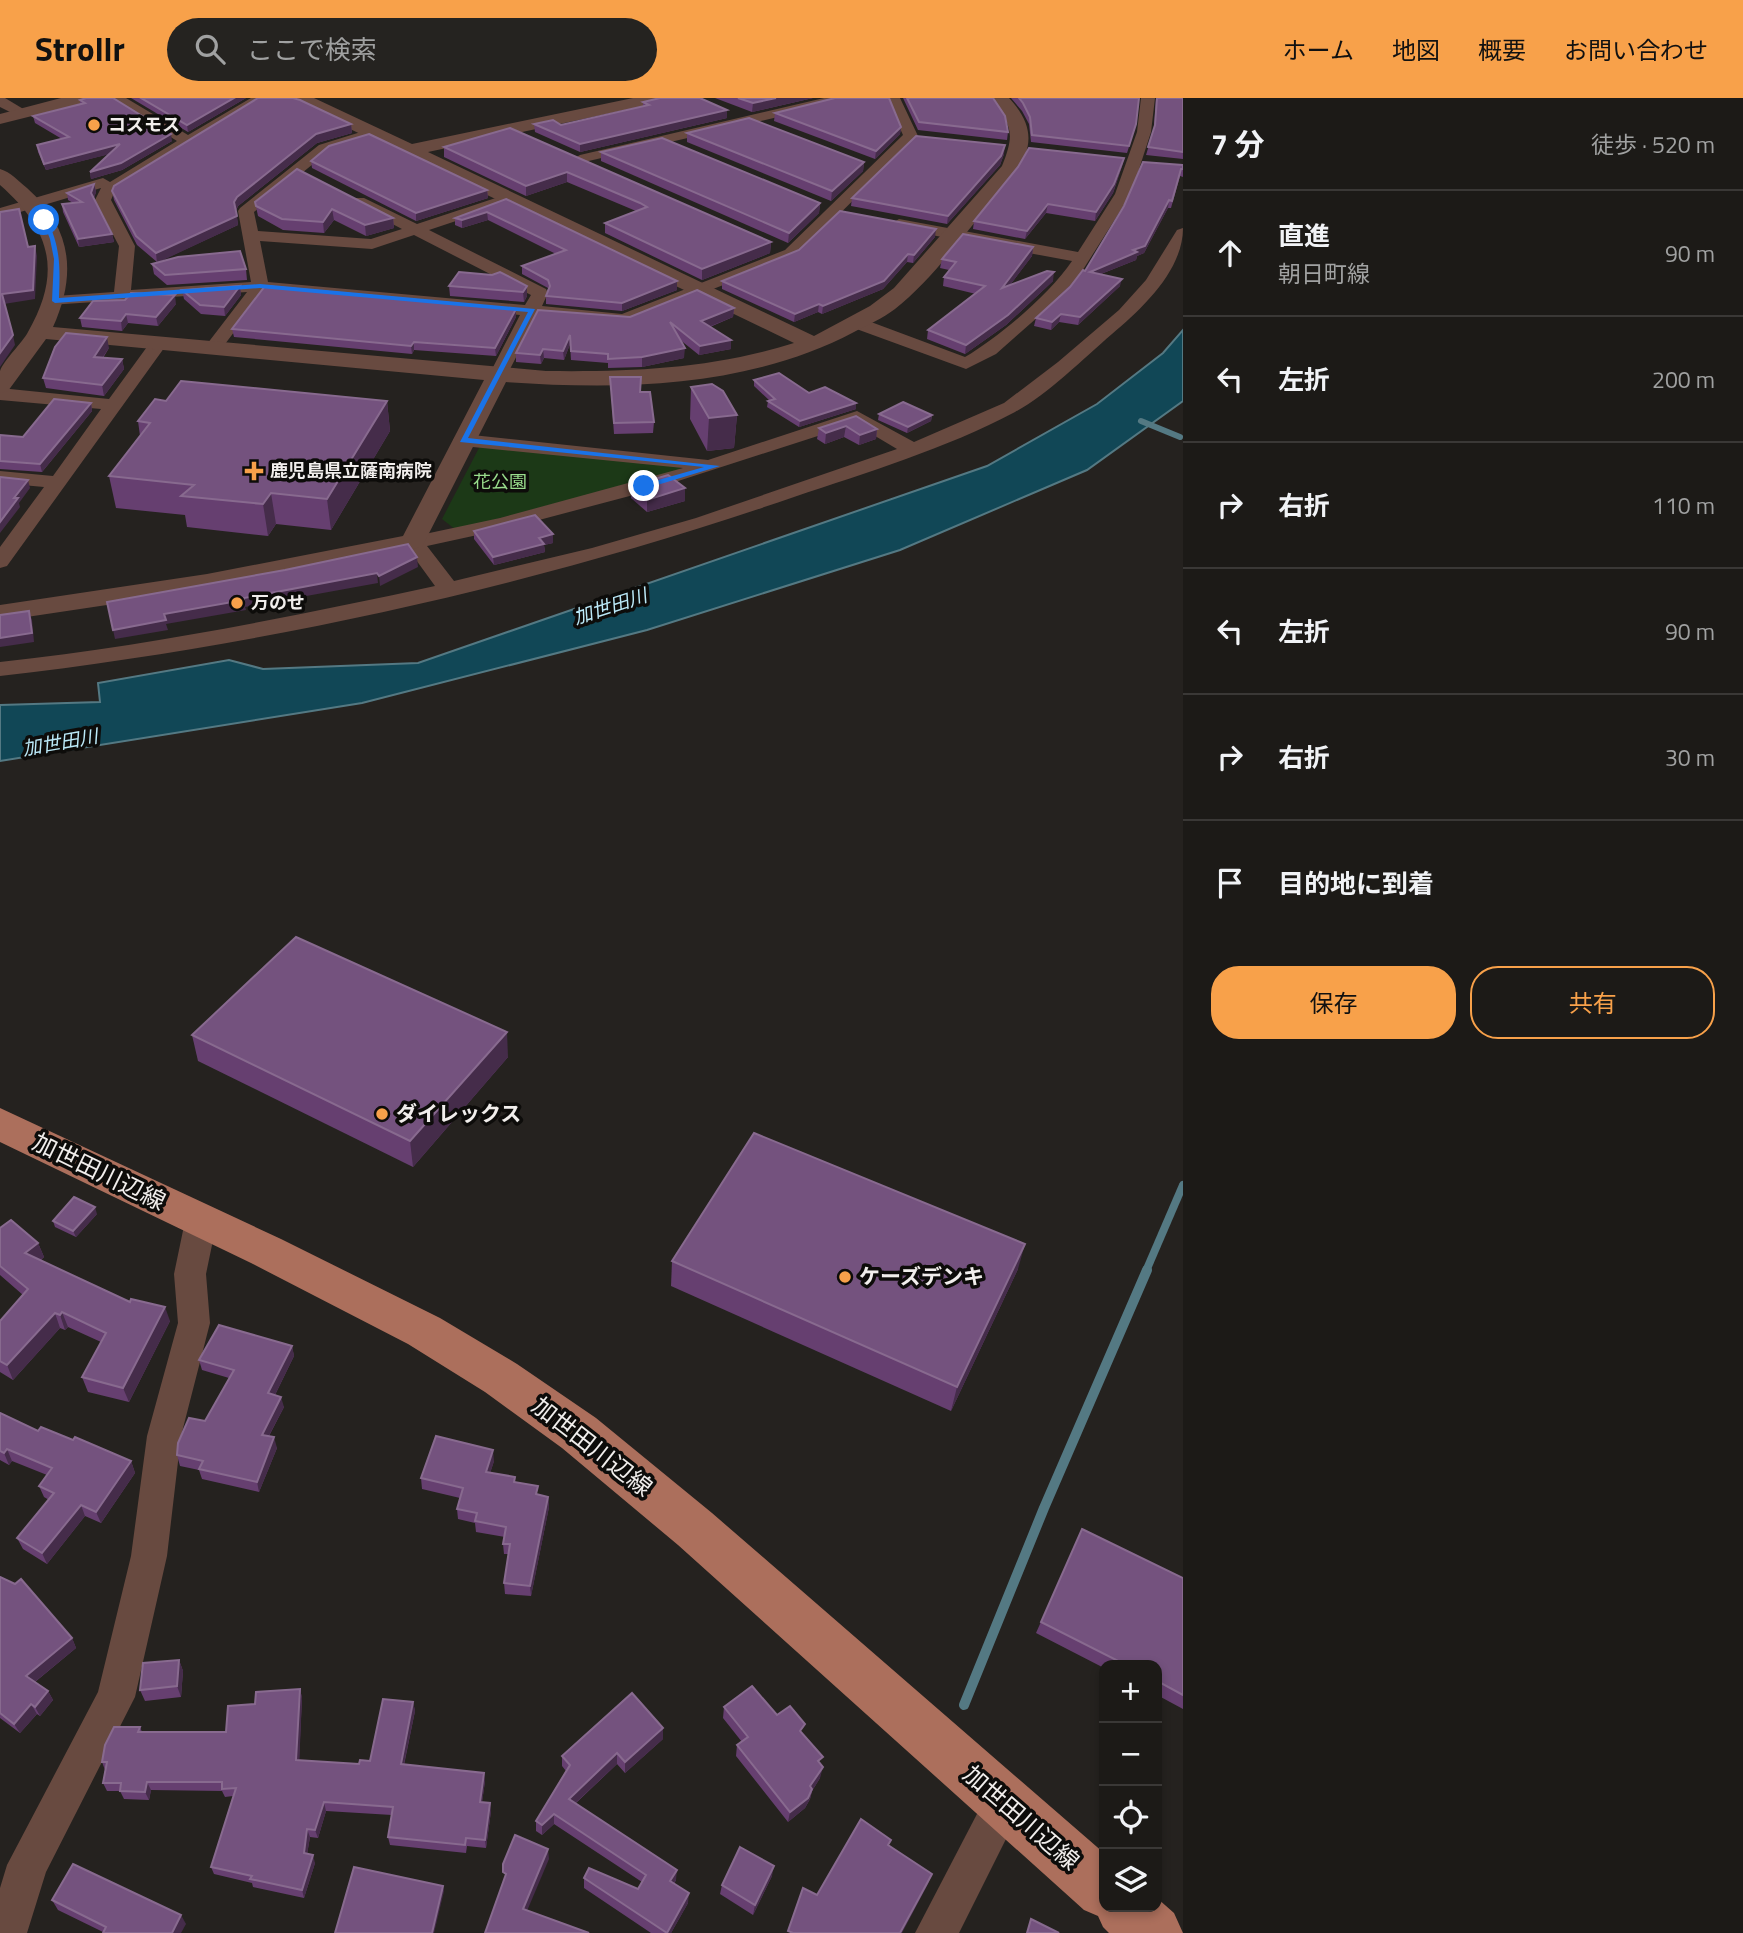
<!DOCTYPE html>
<html lang="ja">
<meta charset="utf-8">
<style>
:root{--surface:#1c1a17;--page:#252320;--text:#f1f3f6;--muted:#a0a1a1;--line:#3a3836;--accent:#f8a14a}
body{margin:0;font-family:"Titillium Web","Noto Sans JP",sans-serif;background:var(--page);color:var(--text)}
.controls{position:absolute;right:21px;bottom:21px;display:grid;overflow:hidden;border-radius:14px;box-shadow:0 4px 10px #0003}
.controls button{width:63px;height:63px;display:grid;place-items:center;padding:0;border:0;border-bottom:2px solid var(--line);background:var(--surface);color:var(--text);font:35px sans-serif}
.stop{position:absolute;width:21px;height:21px;margin:-16px;border:5px solid #1a73e8;border-radius:50%;background:#fff}
.stop.end{background:#1a73e8;border-color:#fff;box-shadow:0 2px 7px #0008}
.list{margin:0;padding:0;list-style:none}
h2{display:flex;justify-content:space-between;align-items:center;height:91px;margin:0;padding:0 28px;font-size:30px}
h2 small{font-size:23px;font-weight:400;color:var(--muted)}
.list li{display:grid;grid-template-columns:46px 1fr auto;gap:21px;align-items:center;box-sizing:border-box;height:126px;padding:0 28px;border-top:2px solid var(--line)}
.list b{display:block;font-size:26px;white-space:nowrap}
.list p{margin:0;font-size:23px;white-space:nowrap;color:var(--muted)}
.list em{font-size:23px;font-style:normal;color:var(--muted)}
.actions{display:flex;gap:14px;padding:21px 28px}
.actions a{flex:1;padding:16px 0;border:2px solid var(--accent);border-radius:28px;text-align:center;font-size:24px;color:var(--accent)}
.actions .main{background:var(--accent);color:#111}
.icon{flex:none;width:38px;height:38px;fill:none;stroke:currentColor;stroke-width:2;stroke-linecap:round;stroke-linejoin:round}
.map{position:relative;flex:none;width:1183px;height:1835px;overflow:hidden}
header{display:flex;align-items:center;gap:42px;box-sizing:border-box;height:98px;padding:0 35px;background:var(--accent);color:#111}
header strong{font-size:33px}
nav{display:flex;gap:38px;margin-inline-start:auto;font-size:24px}
.search{width:490px;height:63px;background:var(--page);display:flex;align-items:center;gap:18px;box-sizing:border-box;padding:0 24px;border-radius:38px;color:var(--muted);font-size:26px}
main{display:flex}
aside{flex:1;background:var(--surface)}
.map>svg:first-child{display:block}
</style>
<header>
<strong>Strollr</strong>
<div class="search"><svg class="icon" aria-label="search" viewBox="0 0 24 24"><circle cx="10" cy="10" r="6"/><path d="M15 15l6 6"/></svg>ここで検索</div>
<nav><a>ホーム</a><a>地図</a><a>概要</a><a>お問い合わせ</a></nav>
</header>
<main>
<div class="map">
<svg width="1183" height="1835" viewBox="0 0 1183 1835">
<rect width="100%" height="100%" fill="#25221f"/>
<polygon fill="#1c3917" points="480,348 679,368 681,372 456,432 442,421"/>
<polygon fill="#114756" stroke="#547983" stroke-width="2" points="1183,232 1183,303 1087,372 900,452 647,532 362,605 0,663 0,607 100,604 98,585 229,562 263,571 418,565 987,368 1097,306 1163,255"/>
<g fill="none" stroke-linecap="round" stroke-linejoin="round">
<polyline stroke="#547983" stroke-width="6" points="1141,323 1180,339"/>
<polyline stroke="#547983" stroke-width="8" points="1146,1173 1183,1087"/>
<polyline stroke="#547983" stroke-width="10" points="964,1607 1044,1410 1147,1172"/>
<g fill="#684a40" fill-rule="evenodd">
<polygon points="0,0 5,0 30,15 28,18 18,18 0,9"/>
<path d="M109 0H126L188 37 251 0H268L114 95 111 102 135 148 131 192 251 184 238 113 240 110 319 47 364 33 371 37 369 40 329 53 254 114 258 133 371 141 402 131 354 106 351 103 354 100H364L417 126 511 95 516 97 519 100 516 103 429 132 546 191 548 195 542 208 622 216 785 152 903 37 886 0H900L918 38 797 158 624 226 537 218 507 277 498 282 489 277 520 217 265 193 219 254 213 255 204 250 247 194 49 207 46 203 55 198 114 194 119 148 95 102 101 90 0 120V110L103 80 110 84 177 43ZM414 137 531 197 525 207 268 184 260 143 372 151Z"/>
<polygon points="824,0 849,0 842,4 580,65 573,61 580,57"/>
<path d="M1141 0H1155L1151 34 1131 96 1072 189 996 256 966 271 851 229 848 225 851 221H863L965 259C999 239 1050 196 1072 163L899 131 891 126 899 121 1078 154 1115 96 1137 34Z"/>
<path d="M1183 130C1183 172 1143 210 1112 236 1084 260 1047 297 1015 314 945 351 868 374 794 399 539 487 268 547 0 578V564C147 548 291 519 435 488L403 444 406 440 500 420 683 370 463 348 453 342 456 338 463 336 708 362 857 313 914 344 1004 305 1058 264 1119 212 1146 182 1177 132ZM855 326 897 351 696 420 592 450 454 483 427 448 505 431 641 395Z"/>
<polygon points="158,241 167,246 7,468 0,470 0,449 44,389 0,385 0,373 53,378 101,311 0,302 0,290 109,301 152,242"/>
<polygon points="201,1111 212,1114 217,1123 206,1176 210,1225 181,1338 167,1458 135,1599 46,1774 27,1835 0,1835 0,1790 7,1767 98,1594 131,1458 147,1338 178,1225 174,1176 185,1123 190,1114"/>
<polygon points="1004,1685 1018,1691 1024,1705 959,1835 915,1835 990,1691"/>
</g>
<g fill="#684a40" fill-rule="evenodd">
<polygon points="61,0 91,0 88,4 0,26 0,16"/>
<path d="M291 0H314L412 46 633 0H667L658 5 428 54 814 238 870 208 894 190 1002 68C1016 34 1011 27 990 0H1009C1046 39 1024 67 995 100 963 137 933 181 895 211 883 220 868 227 854 234 748 290 623 292 506 284L422 449 207 492 0 523V507L207 476 403 438 484 282 46 241 8 293 0 295C0 289 0 279 0 273 4 262 22 245 28 234 63 173 50 131 0 87V71C11 74 18 83 27 90 72 130 77 176 53 229L546 273C631 274 712 271 794 245L294 4Z"/>
</g>
<polygon fill="#ac6f5c" fill-rule="evenodd" points="0,1010 281,1141 440,1220 517,1266 596,1320 712,1415 1104,1755 1104,1809 1157,1809 1157,1800 1174,1815 1183,1835 1109,1835 1103,1829 1098,1818 1084,1812 678,1447 562,1350 485,1294 408,1246 251,1165 0,1044"/>
</g>
<g fill="#663f70">
<polygon points="131,0 246,0 188,34"/>
<polygon points="715,0 813,0 752,14"/>
<polygon points="903,0 993,0 1008,34 1007,42 918,32"/>
<polygon points="1011,0 1139,0 1134,33 1127,55 1031,44 1029,26 1022,13"/>
<polygon points="1156,0 1183,0 1183,61 1146,57 1154,31"/>
<polygon points="80,2 172,43 122,72 91,81 90,74 109,56 46,72 38,54 37,47 62,41 35,25 33,18 80,6"/>
<polygon points="643,4 727,12 727,20 580,54 535,34 534,26 561,27 643,8"/>
<polygon points="775,15 901,29 900,36 875,61 774,23"/>
<polygon points="351,26 352,35 317,45 238,108 236,113 238,127 160,163 246,171 247,182 167,187 154,176 152,166 157,164 137,147 114,102 112,93"/>
<polygon points="510,30 771,144 770,155 702,182 605,135 605,125 636,113 567,84 526,98 444,59 444,49"/>
<polygon points="687,35 864,64 863,73 831,103 687,44"/>
<polygon points="601,54 820,105 819,115 788,145 601,63"/>
<polygon points="1004,56 1000,67 947,126 851,108 852,100"/>
<polygon points="1124,60 1122,68 1113,95 1095,123 1046,115 1025,141 973,131 974,123"/>
<polygon points="311,63 487,92 488,100 416,123 312,70"/>
<polygon points="1183,67 1183,79 1180,78 1171,110 1168,110 1144,155 1137,158 1136,162 1101,176 1120,188 1078,227 1059,224 1051,232 1034,228 1036,220 1085,173"/>
<polygon points="297,71 393,120 394,130 366,138 334,122 324,135 283,132 258,118 255,104"/>
<polygon points="94,86 96,94 94,100 112,136 114,144 79,149 63,114 62,106 73,105 68,102 67,95"/>
<polygon points="506,101 677,183 677,192 622,213 546,206 546,198 548,190 522,176 522,168 556,156 488,122 462,130 455,127 455,120"/>
<polygon points="935,139 913,165 907,164 883,191 822,216 818,214 794,224 722,191 722,183"/>
<polygon points="1033,149 1032,158 1010,187 1053,183 1006,227 965,256 927,241 928,232 976,196 943,188 944,179 949,172 940,170 942,161"/>
<polygon points="240,188 241,197 225,218 201,216 184,201 182,192"/>
<polygon points="449,188 527,188 527,198 524,204 450,198"/>
<polygon points="176,206 158,228 128,225 122,233 82,229 80,220"/>
<polygon points="734,210 733,219 710,229 731,251 699,257 679,241 684,260 642,269 608,270 608,265 571,262 570,246 564,262 544,260 541,266 516,264 516,255 630,219"/>
<polygon points="516,211 516,219 496,258 414,252 412,256 234,239 232,231"/>
<polygon points="109,250 103,260 122,261 124,271 104,298 46,290 43,280"/>
<polygon points="610,279 640,294 654,324 653,335 614,336"/>
<polygon points="754,282 809,295 856,311 799,329 767,309 768,303 770,303 754,288"/>
<polygon points="691,289 737,317 734,350 707,353 690,321"/>
<polygon points="166,303 387,303 390,333 331,432 276,426 268,438 187,429 185,417 116,410 109,378 140,338 138,323"/>
<polygon points="91,305 92,313 42,374 0,371 0,337 23,339"/>
<polygon points="879,316 932,317 931,323 907,335 878,322"/>
<polygon points="856,318 877,331 876,341 859,347 844,339 825,346 817,341 819,330"/>
<polygon points="631,388 685,403 647,414 631,400"/>
<polygon points="474,433 553,436 553,445 544,447 545,454 494,467 474,441"/>
<polygon points="192,937 508,959 413,1069 198,963"/>
<polygon points="97,1116 76,1139 55,1129 53,1123"/>
<polygon points="0,1130 38,1145 44,1159 40,1163 170,1223 129,1304 88,1294 82,1279 101,1244 68,1229 65,1232 60,1230 13,1282 0,1274 0,1223 23,1197 0,1177"/>
<polygon points="672,1163 1018,1171 951,1313 671,1188"/>
<polygon points="292,1248 294,1258 275,1297 284,1309 269,1338 277,1350 259,1394 202,1381 199,1372 180,1368 177,1357 205,1323 229,1280 202,1272 199,1262"/>
<polygon points="0,1315 38,1333 73,1342 131,1363 135,1375 101,1425 85,1418 47,1466 23,1451 17,1440 49,1402 44,1399 39,1388 47,1377 12,1363 9,1367 0,1362"/>
<polygon points="494,1363 490,1375 516,1384 539,1397 548,1399 549,1409 531,1498 505,1496 504,1485 509,1456 504,1456 503,1446 505,1439 476,1434 475,1425 458,1421 457,1411 460,1400 422,1391 421,1380"/>
<polygon points="1082,1431 1183,1480 1183,1611 1157,1597 1157,1567 1104,1567 1104,1570 1036,1535"/>
<polygon points="0,1479 72,1540 76,1550 35,1584 48,1593 53,1602 40,1618 37,1616 20,1635 0,1620"/>
<polygon points="179,1562 183,1573 181,1599 145,1603 140,1592"/>
<polygon points="300,1591 302,1600 299,1662 359,1666 370,1663 413,1604 415,1613 404,1667 485,1683 482,1704 491,1713 486,1750 467,1748 466,1755 390,1747 388,1739 392,1717 326,1713 318,1740 310,1739 307,1756 315,1765 304,1800 253,1789 252,1785 214,1776 211,1769 233,1698 225,1699 222,1693 151,1692 149,1702 124,1701 120,1693 107,1693 103,1685 105,1672 102,1664 140,1629 142,1634 226,1634 255,1606"/>
<polygon points="724,1609 777,1617 803,1636 821,1667 820,1680 812,1693 810,1701 805,1710 788,1724 736,1658 737,1647 742,1644 723,1620"/>
<polygon points="663,1641 625,1675 617,1666 576,1705 676,1782 674,1786 688,1805 671,1835 651,1835 584,1790 584,1780 638,1791 642,1784 554,1726 542,1737 536,1733 536,1723 566,1673 562,1668 562,1658"/>
<polygon points="772,1778 753,1817 720,1796 722,1787"/>
<polygon points="52,1802 186,1826 103,1834 58,1812"/>
</g>
<g fill="#452c4a">
<polygon points="234,0 246,0 188,34 187,27"/>
<polygon points="776,0 813,0 752,14 753,5"/>
<polygon points="727,12 727,20 580,54 580,46"/>
<polygon points="351,26 352,35 317,45 238,108 235,113 234,104 237,99 316,36"/>
<polygon points="901,29 900,36 875,61 876,53"/>
<polygon points="171,36 172,43 122,72 91,81 90,74"/>
<polygon points="120,46 122,53 46,72 44,66"/>
<polygon points="1005,47 1004,56 1000,67 947,126 948,118"/>
<polygon points="1124,60 1122,68 1113,95 1095,123 1096,114"/>
<polygon points="864,64 863,73 831,103 832,93"/>
<polygon points="567,74 567,84 526,98 526,88"/>
<polygon points="94,86 96,94 93,103 91,95"/>
<polygon points="487,92 488,100 416,123 416,115"/>
<polygon points="1169,102 1168,110 1144,155 1137,158 1136,162 1088,181 1090,174 1133,152"/>
<polygon points="820,105 819,115 788,145 789,135"/>
<polygon points="1048,106 1046,115 1025,141 1027,133"/>
<polygon points="332,111 334,122 324,135 323,124"/>
<polygon points="487,114 488,122 462,130 462,122"/>
<polygon points="237,118 238,127 157,165 156,155"/>
<polygon points="393,120 394,130 366,138 365,127"/>
<polygon points="936,131 935,139 913,165 914,157"/>
<polygon points="112,136 114,144 79,149 78,141"/>
<polygon points="771,144 770,155 702,182 702,171"/>
<polygon points="35,148 37,158 35,201 4,206 2,196"/>
<polygon points="1033,149 1032,158 1001,199 1002,190"/>
<polygon points="908,156 907,164 883,191 822,216 823,208"/>
<polygon points="1054,174 1053,183 1006,227 965,256 966,247"/>
<polygon points="1122,181 1120,188 1078,227 1080,219"/>
<polygon points="677,183 677,192 622,213 622,205"/>
<polygon points="240,188 241,197 225,218 224,209"/>
<polygon points="527,188 527,198 524,204 523,194"/>
<polygon points="175,197 176,206 158,228 156,219"/>
<polygon points="819,206 818,214 794,224 795,216"/>
<polygon points="734,210 733,219 701,232 701,223"/>
<polygon points="516,211 516,219 496,258 495,250"/>
<polygon points="126,216 128,225 122,233 121,223"/>
<polygon points="1061,216 1059,224 1051,232 1052,224"/>
<polygon points="13,237 15,247 0,269 0,255"/>
<polygon points="570,237 570,246 564,262 563,253"/>
<polygon points="107,239 109,250 96,269 94,259"/>
<polygon points="731,242 731,251 699,257 700,248"/>
<polygon points="414,244 414,252 412,256 411,248"/>
<polygon points="685,250 684,260 642,269 642,259"/>
<polygon points="543,251 544,260 541,266 540,257"/>
<polygon points="122,261 124,271 104,298 102,287"/>
<polygon points="387,303 390,333 331,432 327,401"/>
<polygon points="91,305 92,313 42,374 40,366"/>
<polygon points="856,305 856,311 799,329 800,323"/>
<polygon points="737,317 734,350 707,353 709,320"/>
<polygon points="932,317 931,323 907,335 908,329"/>
<polygon points="846,328 844,339 825,346 826,335"/>
<polygon points="877,331 876,341 859,347 860,337"/>
<polygon points="28,382 30,390 19,405 20,409 0,435 0,424 14,400"/>
<polygon points="685,390 685,403 647,414 647,402"/>
<polygon points="271,395 276,426 268,438 263,406"/>
<polygon points="553,436 553,445 544,447 545,454 494,467 493,459 539,440"/>
<polygon points="417,459 418,469 380,488 379,478"/>
<polygon points="377,475 378,485 245,509 246,512 166,526 168,532 115,541 113,532 164,516 244,500"/>
<polygon points="29,513 32,522 34,544 0,549 0,540"/>
<polygon points="507,934 508,959 413,1069 410,1043"/>
<polygon points="95,1109 97,1116 76,1139 73,1133"/>
<polygon points="38,1145 44,1159 30,1170 25,1155"/>
<polygon points="1025,1146 1018,1171 951,1313 957,1289"/>
<polygon points="165,1209 170,1223 129,1304 123,1290"/>
<polygon points="62,1214 68,1229 65,1232 60,1217"/>
<polygon points="55,1215 60,1230 13,1282 7,1267"/>
<polygon points="292,1248 294,1258 271,1305 268,1295"/>
<polygon points="281,1299 284,1309 264,1347 262,1337"/>
<polygon points="274,1339 277,1350 259,1394 257,1384"/>
<polygon points="7,1351 12,1363 9,1367 4,1355"/>
<polygon points="493,1352 494,1363 487,1385 486,1374"/>
<polygon points="131,1363 135,1375 101,1425 96,1414"/>
<polygon points="548,1399 549,1409 531,1498 530,1488"/>
<polygon points="81,1407 85,1418 47,1466 42,1455"/>
<polygon points="72,1540 76,1550 31,1587 26,1578"/>
<polygon points="179,1562 183,1573 181,1599 177,1588"/>
<polygon points="300,1591 302,1600 299,1670 296,1662"/>
<polygon points="48,1593 53,1602 40,1618 35,1609"/>
<polygon points="413,1604 415,1613 402,1675 401,1666"/>
<polygon points="31,1606 37,1616 20,1635 14,1626"/>
<polygon points="663,1630 663,1641 625,1675 625,1664"/>
<polygon points="617,1655 617,1666 569,1711 569,1701"/>
<polygon points="823,1669 820,1680 812,1693 810,1701 805,1710 788,1724 790,1714 810,1688"/>
<polygon points="484,1675 485,1683 481,1712 480,1704"/>
<polygon points="147,1684 151,1692 149,1702 145,1694"/>
<polygon points="324,1704 326,1713 318,1740 315,1732"/>
<polygon points="490,1705 491,1713 486,1750 485,1742"/>
<polygon points="554,1716 554,1726 542,1737 542,1727"/>
<polygon points="307,1731 310,1739 306,1763 304,1755"/>
<polygon points="548,1751 549,1761 524,1820 523,1811"/>
<polygon points="313,1757 315,1765 304,1800 302,1792"/>
<polygon points="774,1768 772,1778 753,1817 755,1807"/>
<polygon points="677,1772 676,1782 669,1793 670,1783"/>
<polygon points="932,1776 928,1786 902,1835 900,1835"/>
<polygon points="443,1788 444,1793 434,1835 432,1835"/>
<polygon points="689,1795 688,1805 671,1835 667,1835"/>
<polygon points="181,1817 186,1826 181,1835 172,1835"/>
</g>
<g fill="#74527e" stroke="#886a8f" stroke-width="2">
<polygon points="86,0 113,0 171,36 121,65 90,74 120,46 44,66 37,47 69,39 33,18 85,5 80,2"/>
<polygon points="141,0 234,0 187,27"/>
<polygon points="258,0 293,0 300,2 351,26 316,36 237,99 234,104 237,118 156,155 136,138 112,93 114,88"/>
<polygon points="660,0 700,0 727,12 580,46 534,26 553,22 561,27 649,7 643,4"/>
<polygon points="738,0 776,0 753,5"/>
<polygon points="835,0 889,0 901,29 876,53 775,15"/>
<polygon points="907,0 993,0 1005,18 1008,34 919,24"/>
<polygon points="1019,0 1139,0 1136,26 1129,48 1032,37 1030,19 1023,5"/>
<polygon points="1157,0 1183,0 1183,54 1148,49 1155,27"/>
<polygon points="749,20 864,64 832,93 687,35"/>
<polygon points="510,30 771,144 702,171 605,125 647,109 640,105 567,74 526,88 444,49"/>
<polygon points="369,36 487,92 416,115 311,63 329,48"/>
<polygon points="916,38 1005,47 1001,58 948,118 852,100"/>
<polygon points="662,40 820,105 789,135 601,54"/>
<polygon points="1029,50 1124,60 1114,86 1096,114 1048,106 1027,133 974,123 1018,69"/>
<polygon points="1143,64 1183,67 1183,71 1181,71 1172,103 1169,102 1145,148 1133,152 1137,154 1090,174 1122,181 1080,219 1061,216 1052,224 1036,220 1070,189 1083,172 1085,173 1124,108"/>
<polygon points="297,71 393,120 365,127 332,111 323,124 282,121 256,108 255,104"/>
<polygon points="94,86 91,95 112,136 78,141 62,106 82,104 67,95"/>
<polygon points="506,101 677,183 622,205 546,198 550,188 548,182 522,168 566,152 487,114 462,122 455,120"/>
<polygon points="19,111 28,149 35,148 33,192 2,196 13,237 0,255 0,114"/>
<polygon points="840,113 936,131 914,157 908,156 884,183 823,208 819,206 795,216 722,183 799,152"/>
<polygon points="963,136 1033,149 1002,190 1047,173 1054,174 1008,217 966,247 928,232 985,188 944,179 956,164 942,161"/>
<polygon points="240,153 246,171 165,177 152,166 178,159"/>
<polygon points="459,174 492,177 500,174 527,188 523,194 449,188"/>
<polygon points="240,188 224,209 200,207 182,192"/>
<polygon points="265,188 516,211 495,250 414,244 411,248 232,231"/>
<polygon points="697,192 734,210 701,223 731,242 700,248 670,224 685,250 642,259 608,261 608,256 571,253 570,237 563,253 543,251 540,257 516,255 538,212 630,219"/>
<polygon points="131,195 175,197 156,219 126,216 121,223 80,220 93,203 125,202"/>
<polygon points="66,235 107,239 94,259 122,261 102,287 43,280 55,249"/>
<polygon points="779,275 809,295 825,289 856,305 800,323 768,303 775,301 754,282"/>
<polygon points="610,279 641,279 640,294 650,294 654,324 614,325"/>
<polygon points="181,283 387,303 327,401 271,395 263,406 181,398 194,387 109,378 150,325 138,323 155,301 166,303"/>
<polygon points="712,286 723,293 737,317 709,320 691,289"/>
<polygon points="54,301 91,305 40,366 0,363 0,337 23,339"/>
<polygon points="903,304 932,317 908,329 879,316"/>
<polygon points="856,318 877,331 860,337 846,328 826,335 819,330"/>
<polygon points="668,377 685,390 647,402 631,388"/>
<polygon points="0,379 28,382 14,400 18,400 0,424"/>
<polygon points="535,417 553,436 539,440 544,446 493,459 474,433"/>
<polygon points="408,446 417,459 379,478 377,475 244,500 244,502 164,516 166,522 113,532 107,504 285,472"/>
<polygon points="29,513 32,535 0,540 0,517"/>
<polygon points="296,839 507,934 410,1043 192,937"/>
<polygon points="754,1035 1025,1146 957,1289 672,1163"/>
<polygon points="74,1099 95,1109 73,1133 53,1123"/>
<polygon points="11,1122 38,1145 25,1155 130,1204 131,1201 165,1209 123,1290 82,1279 106,1235 62,1214 60,1217 55,1215 7,1267 0,1263 0,1223 28,1191 0,1168 0,1130"/>
<polygon points="219,1227 292,1248 268,1295 281,1299 262,1337 274,1339 257,1384 199,1371 203,1363 177,1357 178,1345 189,1320 205,1323 234,1272 199,1262"/>
<polygon points="0,1315 38,1333 41,1329 73,1342 75,1339 131,1363 96,1414 81,1407 42,1455 17,1440 54,1395 39,1388 52,1370 7,1351 4,1355 0,1353"/>
<polygon points="436,1338 493,1352 486,1374 515,1379 514,1384 538,1388 536,1396 548,1399 530,1488 504,1485 510,1446 503,1446 506,1429 475,1423 477,1415 457,1411 463,1390 421,1380"/>
<polygon points="1082,1431 1183,1480 1183,1597 1157,1583 1157,1567 1126,1567 1041,1524"/>
<polygon points="0,1479 15,1486 21,1481 72,1540 26,1578 48,1593 35,1609 31,1606 14,1626 0,1615"/>
<polygon points="179,1562 177,1588 140,1592 143,1565"/>
<polygon points="752,1588 777,1617 790,1608 805,1626 800,1633 823,1659 818,1663 823,1669 810,1688 812,1691 808,1700 790,1714 737,1647 748,1639 724,1609"/>
<polygon points="300,1591 296,1662 359,1666 360,1662 370,1663 383,1601 413,1604 401,1666 484,1675 480,1704 490,1705 485,1742 466,1740 465,1747 388,1739 393,1709 324,1704 315,1732 307,1731 304,1755 313,1757 302,1792 250,1781 252,1778 211,1769 236,1690 222,1691 222,1684 147,1684 145,1694 120,1693 121,1685 103,1685 107,1664 102,1664 105,1647 114,1629 140,1629 138,1634 226,1634 228,1608 255,1606 256,1594"/>
<polygon points="632,1595 663,1630 625,1664 617,1655 569,1701 677,1772 670,1783 689,1795 667,1835 584,1780 589,1770 638,1791 646,1777 554,1716 542,1727 536,1723 570,1667 562,1658"/>
<polygon points="861,1721 891,1742 888,1747 932,1776 900,1835 793,1835 788,1833 803,1790 817,1797"/>
<polygon points="515,1737 548,1751 523,1811 589,1835 485,1835 506,1776 503,1774 503,1766"/>
<polygon points="740,1749 774,1768 755,1807 722,1787"/>
<polygon points="73,1766 181,1817 172,1835 103,1835 106,1829 52,1802"/>
<polygon points="354,1769 443,1788 432,1835 335,1835"/>
<polygon points="1031,1821 1059,1835 1027,1835"/>
</g>
<path fill="#1a73e8" d="M42 120H46C61 148 60 170 59 200L260 186 535 211 468 340 720 368 644 391 641 387 704 369 460 344 528 214 260 190 55 205 52 203 54 161 50 141Z"/>
<g fill="#f8a14a" stroke="#0d0c0a" stroke-width="2.5">
<circle cx="94" cy="27" r="7"/>
<path d="M250.5 362.5h7v7h7v7h-7v7h-7v-7h-7v-7h7z"/>
<circle cx="237" cy="505" r="7"/>
<circle cx="382" cy="1016" r="7"/>
<circle cx="845" cy="1179" r="7"/>
</g>
<g text-anchor="middle" stroke-width="7" stroke-linejoin="round" paint-order="stroke">
<g font-size="18" font-weight="bold" fill="#f1eeec" stroke="#0d0c0a" text-anchor="start">
<text x="108" y="33">コスモス</text>
<text x="270" y="379">鹿児島県立薩南病院</text>
<text x="251" y="511">万のせ</text>
</g>
<g font-size="18" fill="#99dd8c" stroke="#0d0c0a">
<text x="500" y="390">花公園</text>
</g>
<g font-size="19" font-style="italic" fill="#bceaf9" stroke="#0d0c0a">
<text transform="translate(610 508) rotate(-18)" y="7">加世田川</text>
<text transform="translate(60 644) rotate(-10)" y="7">加世田川</text>
</g>
<g font-size="21" font-weight="bold" fill="#f1eeec" stroke="#0d0c0a" text-anchor="start">
<text x="396" y="1023">ダイレックス</text>
<text x="859" y="1186">ケーズデンキ</text>
</g>
<g font-size="24" fill="#f1eeec" stroke="#0d0c0a">
<text transform="translate(99 1074) rotate(26)" y="8">加世田川辺線</text>
<text transform="translate(592 1349) rotate(38)" y="8">加世田川辺線</text>
<text transform="translate(1021 1720) rotate(41)" y="8">加世田川辺線</text>
</g>
</g>
</svg>
<div class="controls">
<button>+</button>
<button>−</button>
<button><svg class="icon" aria-label="locate" viewBox="0 0 24 24"><circle cx="12" cy="12" r="6"/><path d="M12 2v4M12 18v4M2 12h4M18 12h4"/></svg></button>
<button><svg class="icon" aria-label="layers" viewBox="0 0 24 24"><path d="M12 4l9 5-9 5-9-5zM3 14l9 5 9-5"/></svg></button>
</div>
<div class="stop" style="left:44px;top:122px"></div>
<div class="stop end" style="left:644px;top:388px"></div>
</div>
<aside>
<h2>7 分<small>徒歩 · 520 m</small></h2>
<ul class="list">
<li><svg class="icon" aria-label="ahead" viewBox="0 0 24 24"><path d="M12 20V5M6 11l6-6 6 6"/></svg><div><b>直進</b><p>朝日町線</p></div><em>90 m</em></li>
<li><svg class="icon" aria-label="left" viewBox="0 0 24 24"><path d="M17 20v-9H6M10 6l-5 5 5 5"/></svg><div><b>左折</b></div><em>200 m</em></li>
<li><svg class="icon" aria-label="right" viewBox="0 0 24 24"><path d="M7 20v-9h11M14 6l5 5-5 5"/></svg><div><b>右折</b></div><em>110 m</em></li>
<li><svg class="icon" aria-label="left" viewBox="0 0 24 24"><path d="M17 20v-9H6M10 6l-5 5 5 5"/></svg><div><b>左折</b></div><em>90 m</em></li>
<li><svg class="icon" aria-label="right" viewBox="0 0 24 24"><path d="M7 20v-9h11M14 6l5 5-5 5"/></svg><div><b>右折</b></div><em>30 m</em></li>
<li><svg class="icon" aria-label="arrive" viewBox="0 0 24 24"><path d="M6 21V4h12l-3 4 3 4H6"/></svg><div><b>目的地に到着</b></div></li>
</ul>
<div class="actions"><a class="main">保存</a><a>共有</a></div>
</aside>
</main>
